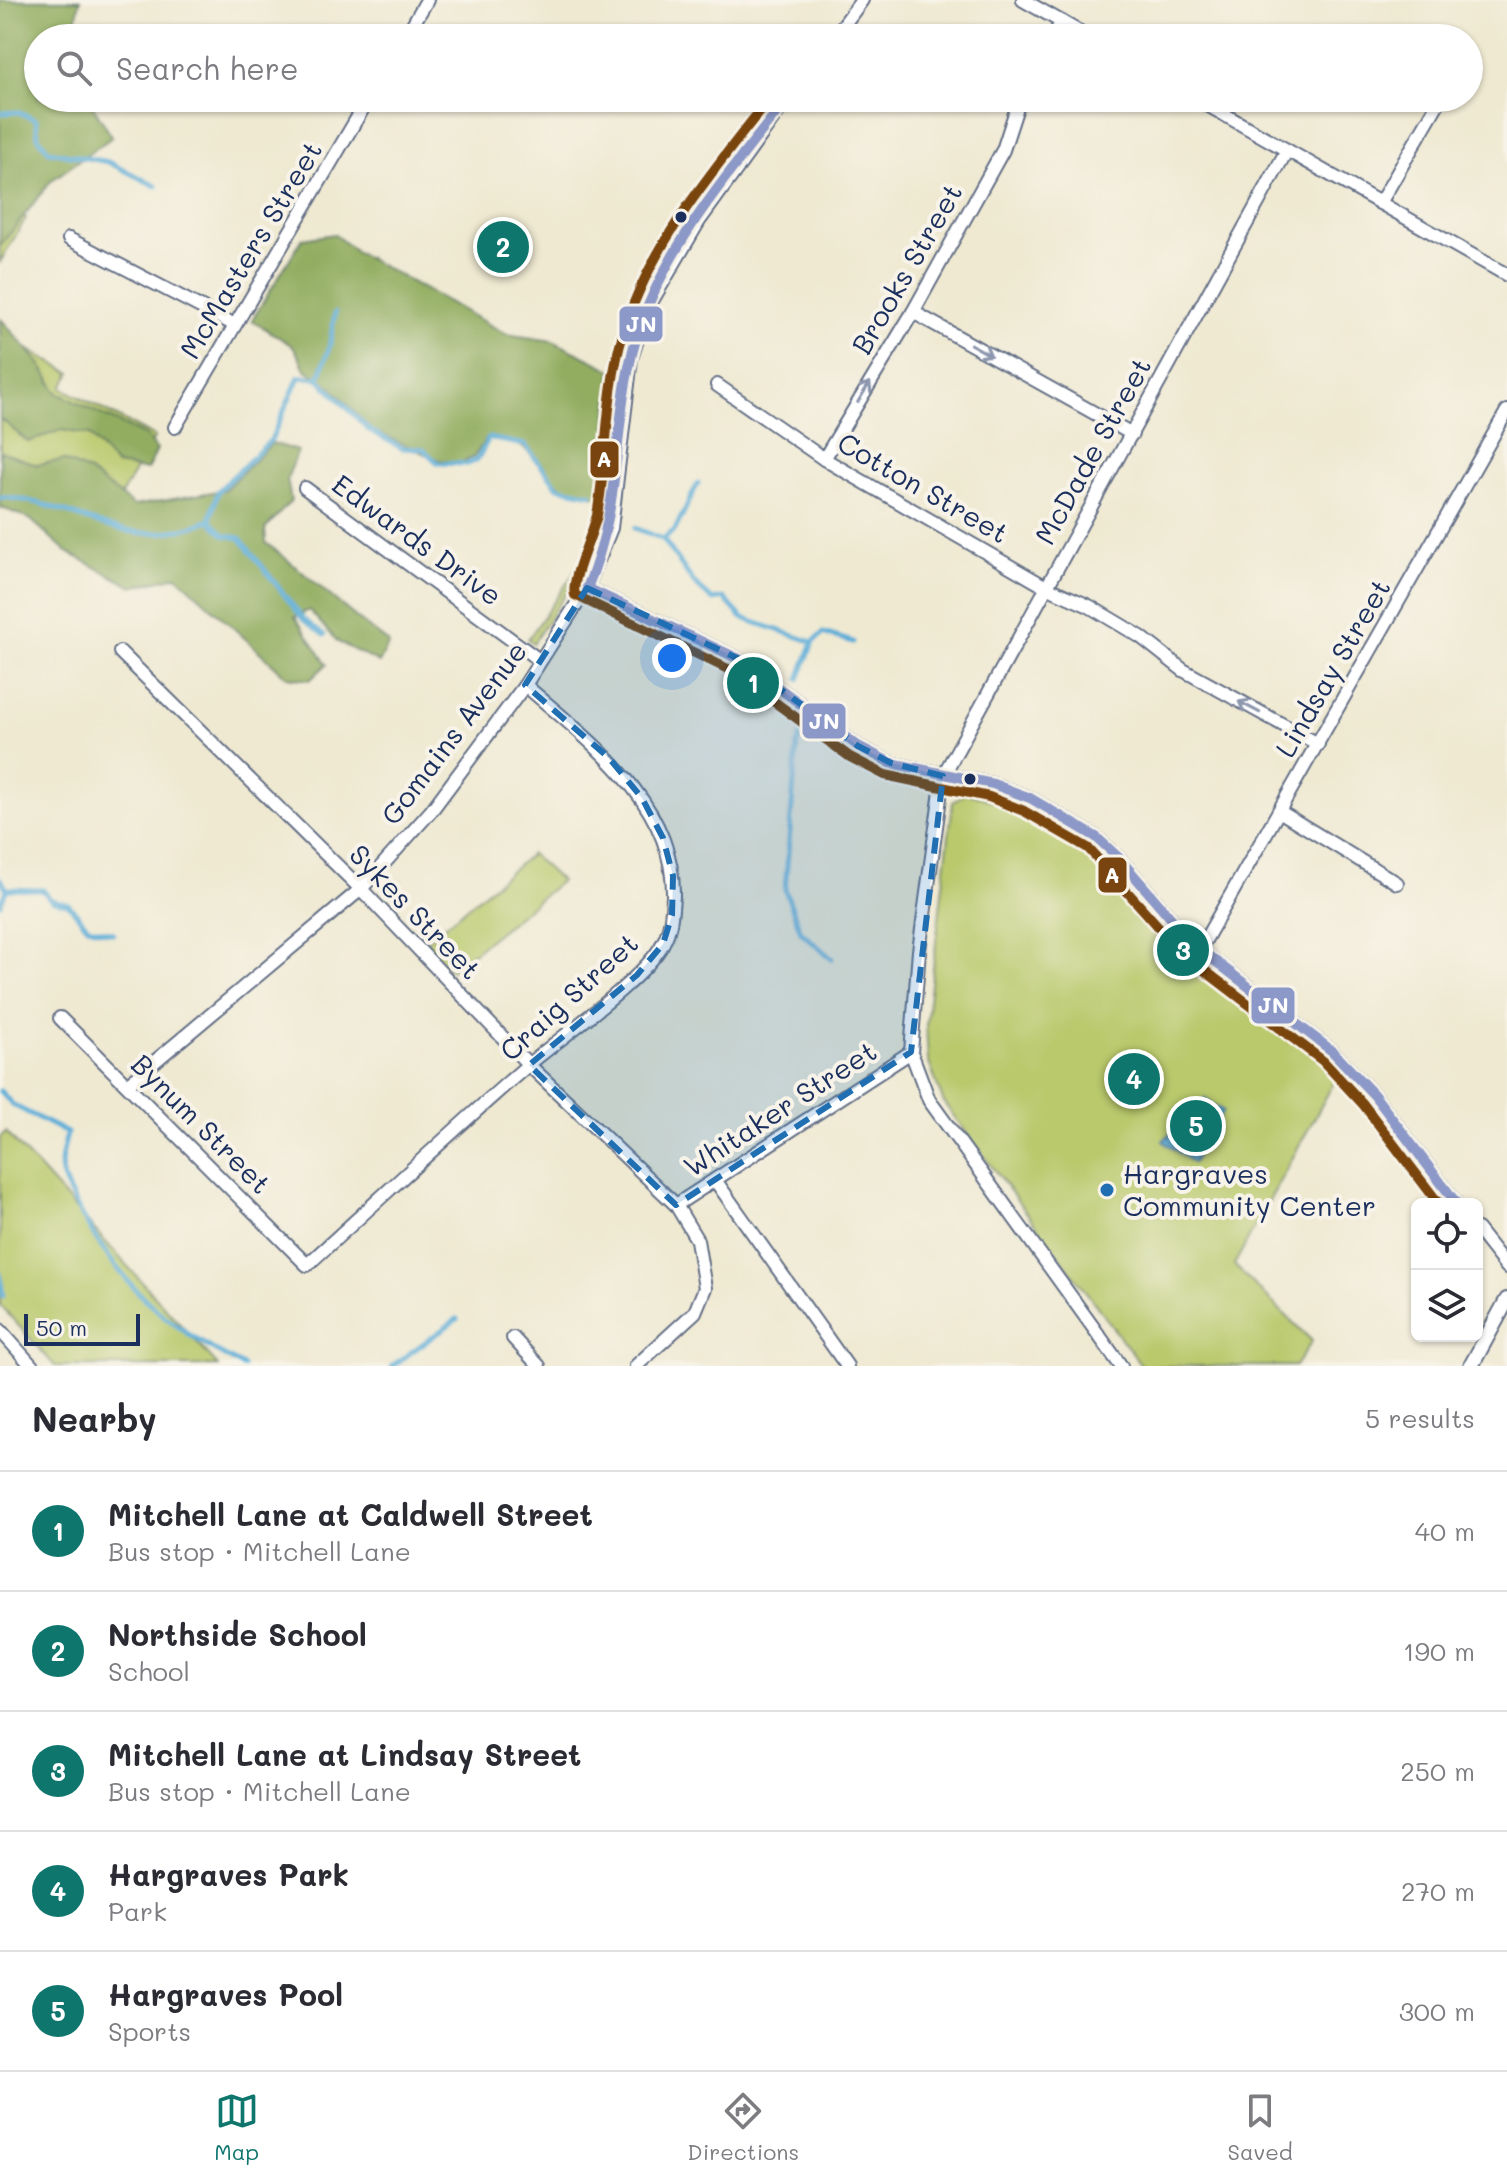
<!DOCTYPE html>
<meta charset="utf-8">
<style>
:root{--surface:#fff;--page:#f7f7f7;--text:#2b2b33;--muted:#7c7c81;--line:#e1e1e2;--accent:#0f766e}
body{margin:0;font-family:Mali,sans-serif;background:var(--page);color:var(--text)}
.controls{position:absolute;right:24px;bottom:24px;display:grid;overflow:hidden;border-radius:12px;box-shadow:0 2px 6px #0004}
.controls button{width:72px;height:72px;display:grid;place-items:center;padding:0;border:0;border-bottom:2px solid var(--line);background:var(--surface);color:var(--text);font:40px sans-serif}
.scale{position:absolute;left:24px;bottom:20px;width:116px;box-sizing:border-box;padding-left:8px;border:4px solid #1b2f5e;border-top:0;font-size:22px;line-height:28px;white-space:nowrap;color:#1b2f5e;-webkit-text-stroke:6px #f7f3e8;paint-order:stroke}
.you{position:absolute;left:672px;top:658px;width:28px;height:28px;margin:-20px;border:6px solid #fff;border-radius:50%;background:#1a73e8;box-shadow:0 0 0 12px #1a73e833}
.badge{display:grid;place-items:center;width:52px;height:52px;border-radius:50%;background:var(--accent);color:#fff;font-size:26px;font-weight:700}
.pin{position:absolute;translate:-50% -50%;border:4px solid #fff;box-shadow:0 2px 8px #0006}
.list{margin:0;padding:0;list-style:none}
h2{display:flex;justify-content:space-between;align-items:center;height:104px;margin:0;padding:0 32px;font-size:34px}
h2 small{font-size:26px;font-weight:400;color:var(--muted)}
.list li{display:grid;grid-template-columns:52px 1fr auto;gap:24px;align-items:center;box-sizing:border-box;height:120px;padding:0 32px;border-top:2px solid var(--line)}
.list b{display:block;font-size:30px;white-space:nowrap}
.list p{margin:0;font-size:26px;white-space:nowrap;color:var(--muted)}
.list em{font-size:26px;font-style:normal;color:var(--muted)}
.icon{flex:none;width:44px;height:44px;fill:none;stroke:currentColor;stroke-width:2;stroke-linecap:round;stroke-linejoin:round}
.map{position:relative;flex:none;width:1507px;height:1366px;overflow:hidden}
.search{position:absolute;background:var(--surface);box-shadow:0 2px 6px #0004;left:24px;right:24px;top:24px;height:88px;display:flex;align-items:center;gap:20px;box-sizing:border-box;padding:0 28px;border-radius:44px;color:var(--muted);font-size:30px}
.sheet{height:704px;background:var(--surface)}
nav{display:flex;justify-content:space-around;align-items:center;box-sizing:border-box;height:112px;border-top:2px solid var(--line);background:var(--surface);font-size:22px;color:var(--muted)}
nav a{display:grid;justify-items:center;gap:4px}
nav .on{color:var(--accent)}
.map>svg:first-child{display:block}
</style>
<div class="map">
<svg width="1507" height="1366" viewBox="0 0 1507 1366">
<rect width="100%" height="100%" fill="#f7f3e8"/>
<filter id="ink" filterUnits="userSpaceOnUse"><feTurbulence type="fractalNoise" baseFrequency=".0125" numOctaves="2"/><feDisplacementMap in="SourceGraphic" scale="16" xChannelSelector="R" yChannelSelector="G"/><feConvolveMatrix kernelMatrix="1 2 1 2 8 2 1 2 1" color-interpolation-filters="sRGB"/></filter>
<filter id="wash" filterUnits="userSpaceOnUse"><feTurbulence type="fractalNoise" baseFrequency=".006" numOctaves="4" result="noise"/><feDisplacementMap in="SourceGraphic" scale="32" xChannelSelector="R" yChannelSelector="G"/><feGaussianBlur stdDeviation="1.8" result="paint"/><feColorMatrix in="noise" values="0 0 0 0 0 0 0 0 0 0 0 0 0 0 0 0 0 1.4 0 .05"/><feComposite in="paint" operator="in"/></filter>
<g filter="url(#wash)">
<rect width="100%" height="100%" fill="#efe9d1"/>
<g fill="#b9c96c" stroke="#6a7c65" stroke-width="2">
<polygon points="0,204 26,218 0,262"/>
<polygon points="0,334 71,373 62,388 155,437 105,522 0,481"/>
<polygon points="576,570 580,572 533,643 528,639"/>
<path d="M966 793C1015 806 1064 826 1102 861 1132 889 1154 925 1184 952 1233 996 1290 1029 1338 1075L1234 1265 1312 1341 1295 1366H1142L944 1103 928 1060 926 1026 953 802Z"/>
<polygon points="531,854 561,881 451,971 424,943"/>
<polygon points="6,1132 218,1366 55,1366 0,1305 0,1137"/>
</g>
<g fill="#92ad60" stroke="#566e5f" stroke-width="2">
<polygon points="0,0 80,0 73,38 38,38 38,98 88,98 112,137 52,180 0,246"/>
<path d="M334 234 356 252 506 334 553 341 612 370 601 497C589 494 568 492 558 484 529 461 533 438 486 439L474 457 459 464 439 460 371 430 331 387 305 369 294 347 252 320 302 239Z"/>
<polygon points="0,318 42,366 57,393 146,436 157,450 147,470 116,465 89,435 61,430 28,442 0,418"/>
<path d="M272 443 298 451 287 479 291 501 265 529 266 543C309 575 346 612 389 643L379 663 338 642 309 610 295 617 327 664 310 680 287 677 177 576 133 587 67 552 30 519 0 507V451L37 465 63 460 88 471 134 506 224 490Z"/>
</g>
<polygon fill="#5daed8" stroke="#3c6e9b" stroke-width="2" points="1205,1099 1223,1111 1193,1163 1163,1141"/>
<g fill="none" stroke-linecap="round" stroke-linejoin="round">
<g stroke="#5daed8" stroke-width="5">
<polyline points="0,113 19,112 36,120 38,137 49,151 108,162 156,186"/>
<polyline points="319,378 329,348 335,313"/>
<path d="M0 497C82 502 121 558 210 520L218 491 271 440 299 377 318 378 369 430 402 448 423 449 438 463 468 464 477 460 489 438 525 445 558 487 591 494"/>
<polyline points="210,520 224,535 240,538 304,620 324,635"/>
<polyline points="635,528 663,539 694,583 713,600 724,598 742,618 813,642 823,633 853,642"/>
<polyline points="663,539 675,530 698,483"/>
<polyline points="799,679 813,642"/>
<polyline points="805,724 797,745 785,890 801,932 832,959"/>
<polyline points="0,879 7,889 0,904"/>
<polyline points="7,889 43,890 51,900 68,904 88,927 113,933"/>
<path d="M0 1091 13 1105 67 1133C65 1143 62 1153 61 1163 61 1182 73 1198 81 1214 124 1289 167 1327 243 1366"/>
<polyline points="0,1273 3,1296"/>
<polyline points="392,1366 457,1319"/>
</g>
</g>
</g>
<g filter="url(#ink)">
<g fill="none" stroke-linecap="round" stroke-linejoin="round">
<defs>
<g id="minor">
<polyline points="1023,0 1090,38"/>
<polyline points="405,38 427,0"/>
<polyline points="834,38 862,0"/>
<polyline points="1052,38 1062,22"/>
<polyline points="1195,98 1507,275"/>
<polyline points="1380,203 1441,98"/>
<polyline points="69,239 233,324"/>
<polyline points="913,312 1132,434"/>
<polyline points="717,385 824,459 1046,587 1089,606 1141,637 1183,670 1318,744"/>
<polyline points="175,427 369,98"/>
<polyline points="824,459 913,312 1003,150 1020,98"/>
<polyline points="305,488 539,660"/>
<polyline points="587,588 739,659 858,746 891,763 993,784 1030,798 1096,837 1119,858 1193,944 1332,1051 1374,1095 1457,1204"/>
<polyline points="120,652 361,889 529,1065 676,1205 697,1240 705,1288 695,1312 636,1366"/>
<polyline points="1279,811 1397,883"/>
<polyline points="1200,949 1507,411"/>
<path d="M60 1018 307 1265C381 1198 453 1130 528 1065 561 1037 646 978 663 943 671 929 672 912 673 896 675 802 589 741 525 685"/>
<polyline points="128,1084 361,889 431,811 525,685 587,588 611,528 631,359 646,311 699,221 788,98"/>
<polyline points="715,1180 847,1366"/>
<polyline points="676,1205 911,1052"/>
<polyline points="1477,1229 1507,1267"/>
<polyline points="0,1330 32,1366"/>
<polyline points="513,1338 539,1366"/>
<polyline points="1121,1366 929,1100 911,1052 919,951 943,776 1287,150"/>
</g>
<polyline id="tertiary" points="1471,1366 1507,1300"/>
</defs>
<use href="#minor" stroke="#657086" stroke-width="16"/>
<use href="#tertiary" stroke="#657086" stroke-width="18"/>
<use href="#minor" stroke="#fff" stroke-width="12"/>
<use href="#tertiary" stroke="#fff" stroke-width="14"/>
<defs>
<g id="bus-1">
<polyline points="587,588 739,659 858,746 891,763 993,784 1030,798 1096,837 1119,858 1193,944 1332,1051 1374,1095 1457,1204"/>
<path d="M587 588C624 501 611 424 636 339 663 249 731 170 788 98"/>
</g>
<path id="bus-2" d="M770 98C714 169 649 246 623 334 605 393 608 455 597 515 593 534 570 581 575 595L732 671 850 757 885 775 989 797 1024 811 1088 848 1183 954 1323 1061 1363 1104 1439 1204"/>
</defs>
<use href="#bus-1" stroke="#f7f3e8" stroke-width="16"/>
<use href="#bus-2" stroke="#f7f3e8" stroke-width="16"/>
<use href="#bus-1" stroke="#8c98c7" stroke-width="10"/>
<use href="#bus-2" stroke="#794410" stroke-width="10"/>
</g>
<defs><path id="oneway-shaft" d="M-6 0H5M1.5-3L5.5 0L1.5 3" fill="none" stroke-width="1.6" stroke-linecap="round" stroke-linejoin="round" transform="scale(2)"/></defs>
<g stroke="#8d97ae">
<use href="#oneway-shaft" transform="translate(981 350) rotate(29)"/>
<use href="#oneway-shaft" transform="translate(864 392) rotate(-59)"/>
<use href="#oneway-shaft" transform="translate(1249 707) rotate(-152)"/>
</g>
</g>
<path fill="#1f6fb2" fill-opacity="0.2" stroke="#1f6fb2" stroke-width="6" stroke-dasharray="16 10" stroke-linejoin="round" d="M587 588 739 659 858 746 891 763 943 776 911 1052 676 1205 529 1065 637 975 663 944 672 915 673 876 663 838 642 798 609 758 525 685Z"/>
<g fill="#1b2f5e" stroke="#f7f3e8" stroke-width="3">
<circle cx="681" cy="217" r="7"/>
<circle cx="970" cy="779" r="7"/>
</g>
<circle fill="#1f6fb2" stroke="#f7f3e8" stroke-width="3" cx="1107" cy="1190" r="8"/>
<g text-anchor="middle" stroke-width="8" stroke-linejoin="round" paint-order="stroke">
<g font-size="28" fill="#1b2f5e" stroke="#f7f3e8">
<text transform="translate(251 250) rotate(-59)" y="10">McMasters Street</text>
<text transform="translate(907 269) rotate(-60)" y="10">Brooks Street</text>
<text transform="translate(1093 451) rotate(-61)" y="10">McDade Street</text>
<text transform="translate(923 488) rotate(30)" y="10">Cotton Street</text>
<text transform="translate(417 540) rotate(36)" y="10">Edwards Drive</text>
<text transform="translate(1333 668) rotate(-60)" y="10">Lindsay Street</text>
<text transform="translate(454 733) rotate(-53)" y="10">Gomains Avenue</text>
<text transform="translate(415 912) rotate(46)" y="10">Sykes Street</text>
<text transform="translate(569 997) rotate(-42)" y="10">Craig Street</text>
<text transform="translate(780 1109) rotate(-33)" y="10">Whitaker Street</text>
<text transform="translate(201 1124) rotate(45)" y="10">Bynum Street</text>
</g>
<g font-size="28" fill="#1b2f5e" stroke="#f7f3e8" text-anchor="start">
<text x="1123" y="1184">Hargraves<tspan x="1123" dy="32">Community Center</tspan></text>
</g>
</g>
<g stroke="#f7f3e8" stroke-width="3">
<rect x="618" y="305" width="46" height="38" rx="8" fill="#8c98c7"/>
<rect x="589" y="440" width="31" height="39" rx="8" fill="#794410"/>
<rect x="801" y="702" width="46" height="38" rx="8" fill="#8c98c7"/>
<rect x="1097" y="856" width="31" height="38" rx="8" fill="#794410"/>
<rect x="1250" y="986" width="46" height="39" rx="8" fill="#8c98c7"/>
</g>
<g font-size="22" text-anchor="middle" font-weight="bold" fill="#fff">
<text x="641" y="332">JN</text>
<text x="604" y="467">A</text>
<text x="824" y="729">JN</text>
<text x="1112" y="883">A</text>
<text x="1273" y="1013">JN</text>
</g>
</svg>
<div class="controls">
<button><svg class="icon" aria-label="locate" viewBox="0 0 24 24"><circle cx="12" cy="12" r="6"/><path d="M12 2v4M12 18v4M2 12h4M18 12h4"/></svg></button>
<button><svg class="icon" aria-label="layers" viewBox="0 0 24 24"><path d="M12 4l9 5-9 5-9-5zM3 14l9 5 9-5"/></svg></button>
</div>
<div class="scale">50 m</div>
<div class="you"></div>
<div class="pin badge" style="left:753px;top:683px">1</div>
<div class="pin badge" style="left:503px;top:247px">2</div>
<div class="pin badge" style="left:1183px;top:950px">3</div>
<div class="pin badge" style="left:1134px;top:1079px">4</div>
<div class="pin badge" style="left:1196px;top:1126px">5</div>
<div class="search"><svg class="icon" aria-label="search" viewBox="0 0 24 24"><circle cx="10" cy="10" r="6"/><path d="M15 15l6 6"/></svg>Search here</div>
</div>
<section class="sheet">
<h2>Nearby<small>5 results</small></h2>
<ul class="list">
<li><span class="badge">1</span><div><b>Mitchell Lane at Caldwell Street</b><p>Bus stop · Mitchell Lane</p></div><em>40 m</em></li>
<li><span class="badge">2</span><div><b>Northside School</b><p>School</p></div><em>190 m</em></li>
<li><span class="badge">3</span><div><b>Mitchell Lane at Lindsay Street</b><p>Bus stop · Mitchell Lane</p></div><em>250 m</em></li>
<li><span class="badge">4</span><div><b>Hargraves Park</b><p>Park</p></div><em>270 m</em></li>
<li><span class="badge">5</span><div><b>Hargraves Pool</b><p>Sports</p></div><em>300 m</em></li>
</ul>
</section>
<nav>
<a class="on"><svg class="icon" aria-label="map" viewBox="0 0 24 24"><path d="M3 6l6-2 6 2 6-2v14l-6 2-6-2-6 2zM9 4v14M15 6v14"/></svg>Map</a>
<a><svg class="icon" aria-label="directions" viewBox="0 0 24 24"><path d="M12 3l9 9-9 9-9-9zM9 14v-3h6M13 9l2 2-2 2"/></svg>Directions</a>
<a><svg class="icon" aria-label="saved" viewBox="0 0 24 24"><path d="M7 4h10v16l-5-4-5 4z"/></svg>Saved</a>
</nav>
